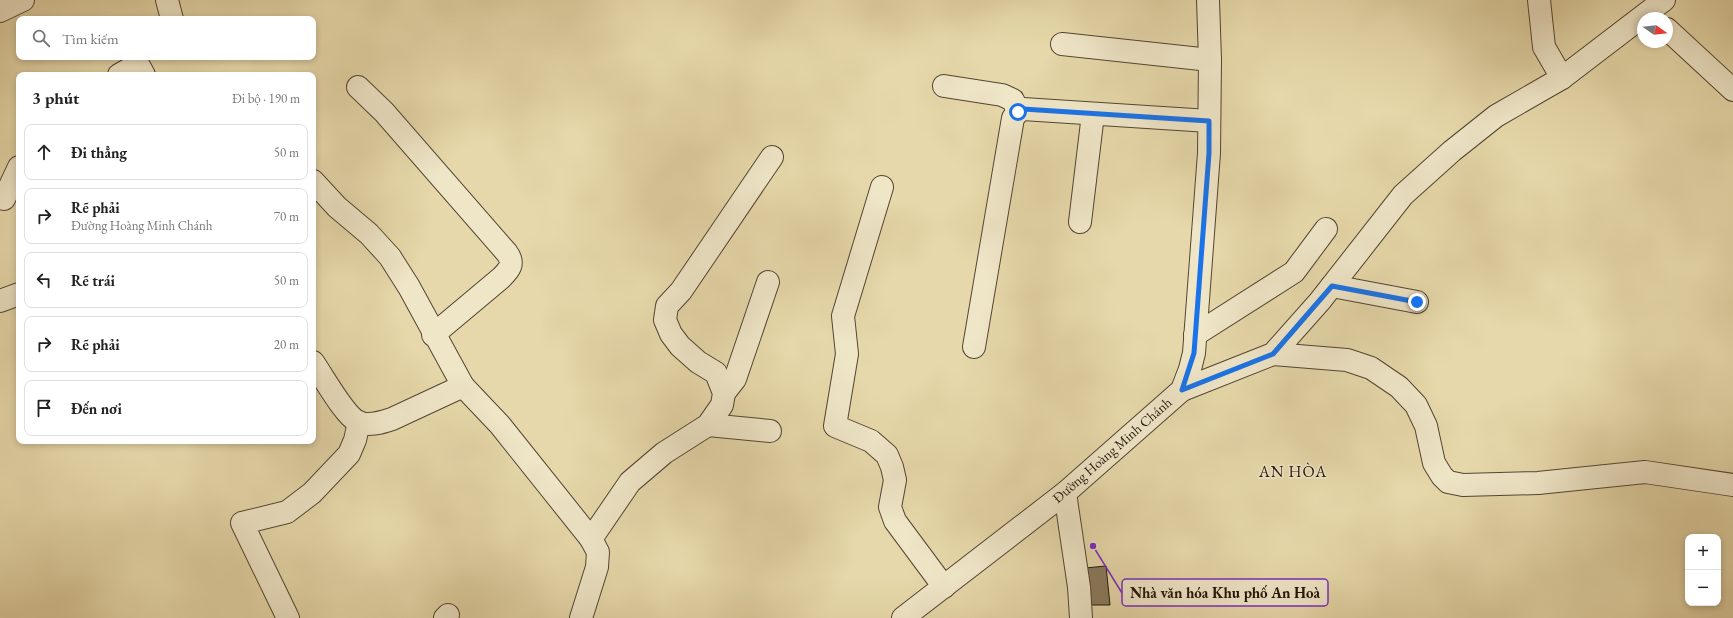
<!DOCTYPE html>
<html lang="vi">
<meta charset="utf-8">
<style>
:root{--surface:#fff;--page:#f2f2f2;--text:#222;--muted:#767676;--line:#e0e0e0}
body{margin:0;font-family:"EB Garamond",serif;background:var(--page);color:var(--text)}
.controls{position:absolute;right:12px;bottom:12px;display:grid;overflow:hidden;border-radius:8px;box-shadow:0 2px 6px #0003}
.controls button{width:36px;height:36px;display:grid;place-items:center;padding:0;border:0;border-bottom:1px solid var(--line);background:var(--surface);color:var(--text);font:20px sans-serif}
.compass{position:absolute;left:1637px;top:12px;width:36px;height:36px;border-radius:50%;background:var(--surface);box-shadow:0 2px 6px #0003;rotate:104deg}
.stop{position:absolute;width:12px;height:12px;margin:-9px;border:3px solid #1a73e8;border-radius:50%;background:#fff}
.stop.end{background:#1a73e8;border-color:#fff;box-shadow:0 1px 4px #0008}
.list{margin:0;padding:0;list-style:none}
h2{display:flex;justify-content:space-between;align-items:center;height:52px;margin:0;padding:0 16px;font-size:17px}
h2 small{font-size:13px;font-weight:400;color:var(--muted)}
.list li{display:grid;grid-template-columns:26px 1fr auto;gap:12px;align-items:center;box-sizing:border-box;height:56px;margin:0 8px 8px;padding:0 8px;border:1px solid var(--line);border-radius:8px}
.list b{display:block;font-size:15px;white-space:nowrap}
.list p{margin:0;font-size:13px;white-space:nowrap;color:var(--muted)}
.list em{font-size:13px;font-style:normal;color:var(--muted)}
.icon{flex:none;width:22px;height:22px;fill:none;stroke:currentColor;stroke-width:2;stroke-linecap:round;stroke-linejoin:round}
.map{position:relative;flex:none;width:1733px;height:618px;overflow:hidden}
.search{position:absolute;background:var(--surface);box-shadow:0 2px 6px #0003;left:16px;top:16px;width:300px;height:44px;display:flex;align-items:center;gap:10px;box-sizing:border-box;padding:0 14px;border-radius:8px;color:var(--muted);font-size:15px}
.panel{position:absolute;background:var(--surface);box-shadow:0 2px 6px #0003;left:16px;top:72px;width:300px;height:372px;border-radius:8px}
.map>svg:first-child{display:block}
</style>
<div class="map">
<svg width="1733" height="618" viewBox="0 0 1733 618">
<rect width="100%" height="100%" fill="#e6d8aa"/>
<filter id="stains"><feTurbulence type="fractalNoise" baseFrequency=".005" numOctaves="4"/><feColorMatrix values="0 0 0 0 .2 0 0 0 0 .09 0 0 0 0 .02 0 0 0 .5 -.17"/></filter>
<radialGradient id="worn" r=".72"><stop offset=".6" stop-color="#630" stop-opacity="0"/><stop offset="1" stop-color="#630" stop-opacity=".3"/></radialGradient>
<polygon fill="#887a5d" stroke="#221409" points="1106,566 1110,605 1089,605 1085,568"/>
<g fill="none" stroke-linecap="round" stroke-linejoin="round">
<defs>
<g id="minor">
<polyline points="167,0 172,19"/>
<polyline points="1539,0 1544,47 1562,78"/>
<polyline points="0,11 23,0"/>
<polyline points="1667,29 1733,90"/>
<polyline points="1062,44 1210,60"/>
<polyline points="119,75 138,64 144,75"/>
<polyline points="944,86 1002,95 1013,100 1018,112"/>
<path d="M358 87 384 112 507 253C515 264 509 270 501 278L433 335"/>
<polyline points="313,181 337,207 369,234 390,257 409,287 463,386"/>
<polyline points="882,187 843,316 847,354 835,426 871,441 887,455 892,467 895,480 890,507 895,521 944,587"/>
<polyline points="4,199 19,167"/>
<polyline points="1080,222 1093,114"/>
<polyline points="1332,286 1417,302"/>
<polyline points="0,301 19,294"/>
<polyline points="1195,335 1294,272 1326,229"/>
<polyline points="974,347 1013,118 1018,112 1023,109 1209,121"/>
<polyline points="1273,354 1347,360 1371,368 1399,387 1416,405 1426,426 1434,463 1442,476 1448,482 1463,485 1538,483 1645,472 1733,485"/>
<path d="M313 362C323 376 344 415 358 422 368 427 383 422 392 419L463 386 500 425 591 539 598 552 597 567 581 618"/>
<polyline points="1182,390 1273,354 1320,301 1403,195 1452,151 1496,116 1562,78 1664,0"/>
<polyline points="724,393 735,379 768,282"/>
<polyline points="708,425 770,431"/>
<polyline points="1065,493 1079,587 1081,618"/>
<polyline points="591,539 630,482 664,453 708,425 722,405 724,393 716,373 698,362 680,346 671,334 665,320 667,306 681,291 772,157"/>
<polyline points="288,618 242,523 287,512 312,493 349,454 355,440 359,422"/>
<polyline points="445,618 448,615"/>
<polyline points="903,618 1065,493 1182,390 1190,369 1194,353 1209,153 1210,60 1208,0"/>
</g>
</defs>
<use href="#minor" stroke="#534531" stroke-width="24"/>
<use href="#minor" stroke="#efe6c8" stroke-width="22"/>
</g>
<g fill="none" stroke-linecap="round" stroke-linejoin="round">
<polyline stroke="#1a73e8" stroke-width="5" points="1018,112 1023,109 1209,121 1209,153 1194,353 1182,390 1273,354 1332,286 1417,302"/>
</g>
<g text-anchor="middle" stroke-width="3" stroke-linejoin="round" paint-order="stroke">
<g font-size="14" fill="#221409" stroke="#efe6c8">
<text transform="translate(1112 450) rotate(-41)" y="5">Đường Hoàng Minh Chánh</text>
</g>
<g font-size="16" letter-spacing="1" fill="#221409" stroke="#efe6c8">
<text x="1293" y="477">AN HÒA</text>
</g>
</g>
<path fill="none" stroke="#7b2cbf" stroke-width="1.5" d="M1093 546L1122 593"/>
<circle fill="#7b2cbf" stroke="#efe6c8" stroke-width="1.5" cx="1093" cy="546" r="4"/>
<rect fill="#efe6c8" stroke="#7b2cbf" stroke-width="1.5" x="1122" y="579" width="206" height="27" rx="4"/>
<g font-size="15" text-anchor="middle" font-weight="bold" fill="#221409">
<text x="1225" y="598">Nhà văn hóa Khu phố An Hoà</text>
</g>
<rect width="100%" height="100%" filter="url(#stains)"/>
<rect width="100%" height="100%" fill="url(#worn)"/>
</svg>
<div class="controls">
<button>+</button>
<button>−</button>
</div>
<svg class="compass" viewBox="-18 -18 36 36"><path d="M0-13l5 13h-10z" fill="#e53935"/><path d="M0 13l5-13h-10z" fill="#767676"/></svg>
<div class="stop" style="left:1018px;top:112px"></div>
<div class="stop end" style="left:1417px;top:302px"></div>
<div class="search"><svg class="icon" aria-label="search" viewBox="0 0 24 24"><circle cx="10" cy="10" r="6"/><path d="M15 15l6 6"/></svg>Tìm kiếm</div>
<section class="panel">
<h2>3 phút<small>Đi bộ · 190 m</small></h2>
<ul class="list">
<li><svg class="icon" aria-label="ahead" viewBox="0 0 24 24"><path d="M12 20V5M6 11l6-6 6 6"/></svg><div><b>Đi thẳng</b></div><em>50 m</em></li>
<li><svg class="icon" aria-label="right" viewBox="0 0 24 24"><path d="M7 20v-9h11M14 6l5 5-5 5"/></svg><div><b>Rẽ phải</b><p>Đường Hoàng Minh Chánh</p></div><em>70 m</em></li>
<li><svg class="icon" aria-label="left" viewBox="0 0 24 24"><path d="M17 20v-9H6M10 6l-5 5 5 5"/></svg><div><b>Rẽ trái</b></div><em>50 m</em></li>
<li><svg class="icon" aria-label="right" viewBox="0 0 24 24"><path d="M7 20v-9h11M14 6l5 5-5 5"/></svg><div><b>Rẽ phải</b></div><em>20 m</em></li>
<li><svg class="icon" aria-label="arrive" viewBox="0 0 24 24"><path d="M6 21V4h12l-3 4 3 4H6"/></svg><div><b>Đến nơi</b></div></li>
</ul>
</section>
</div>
